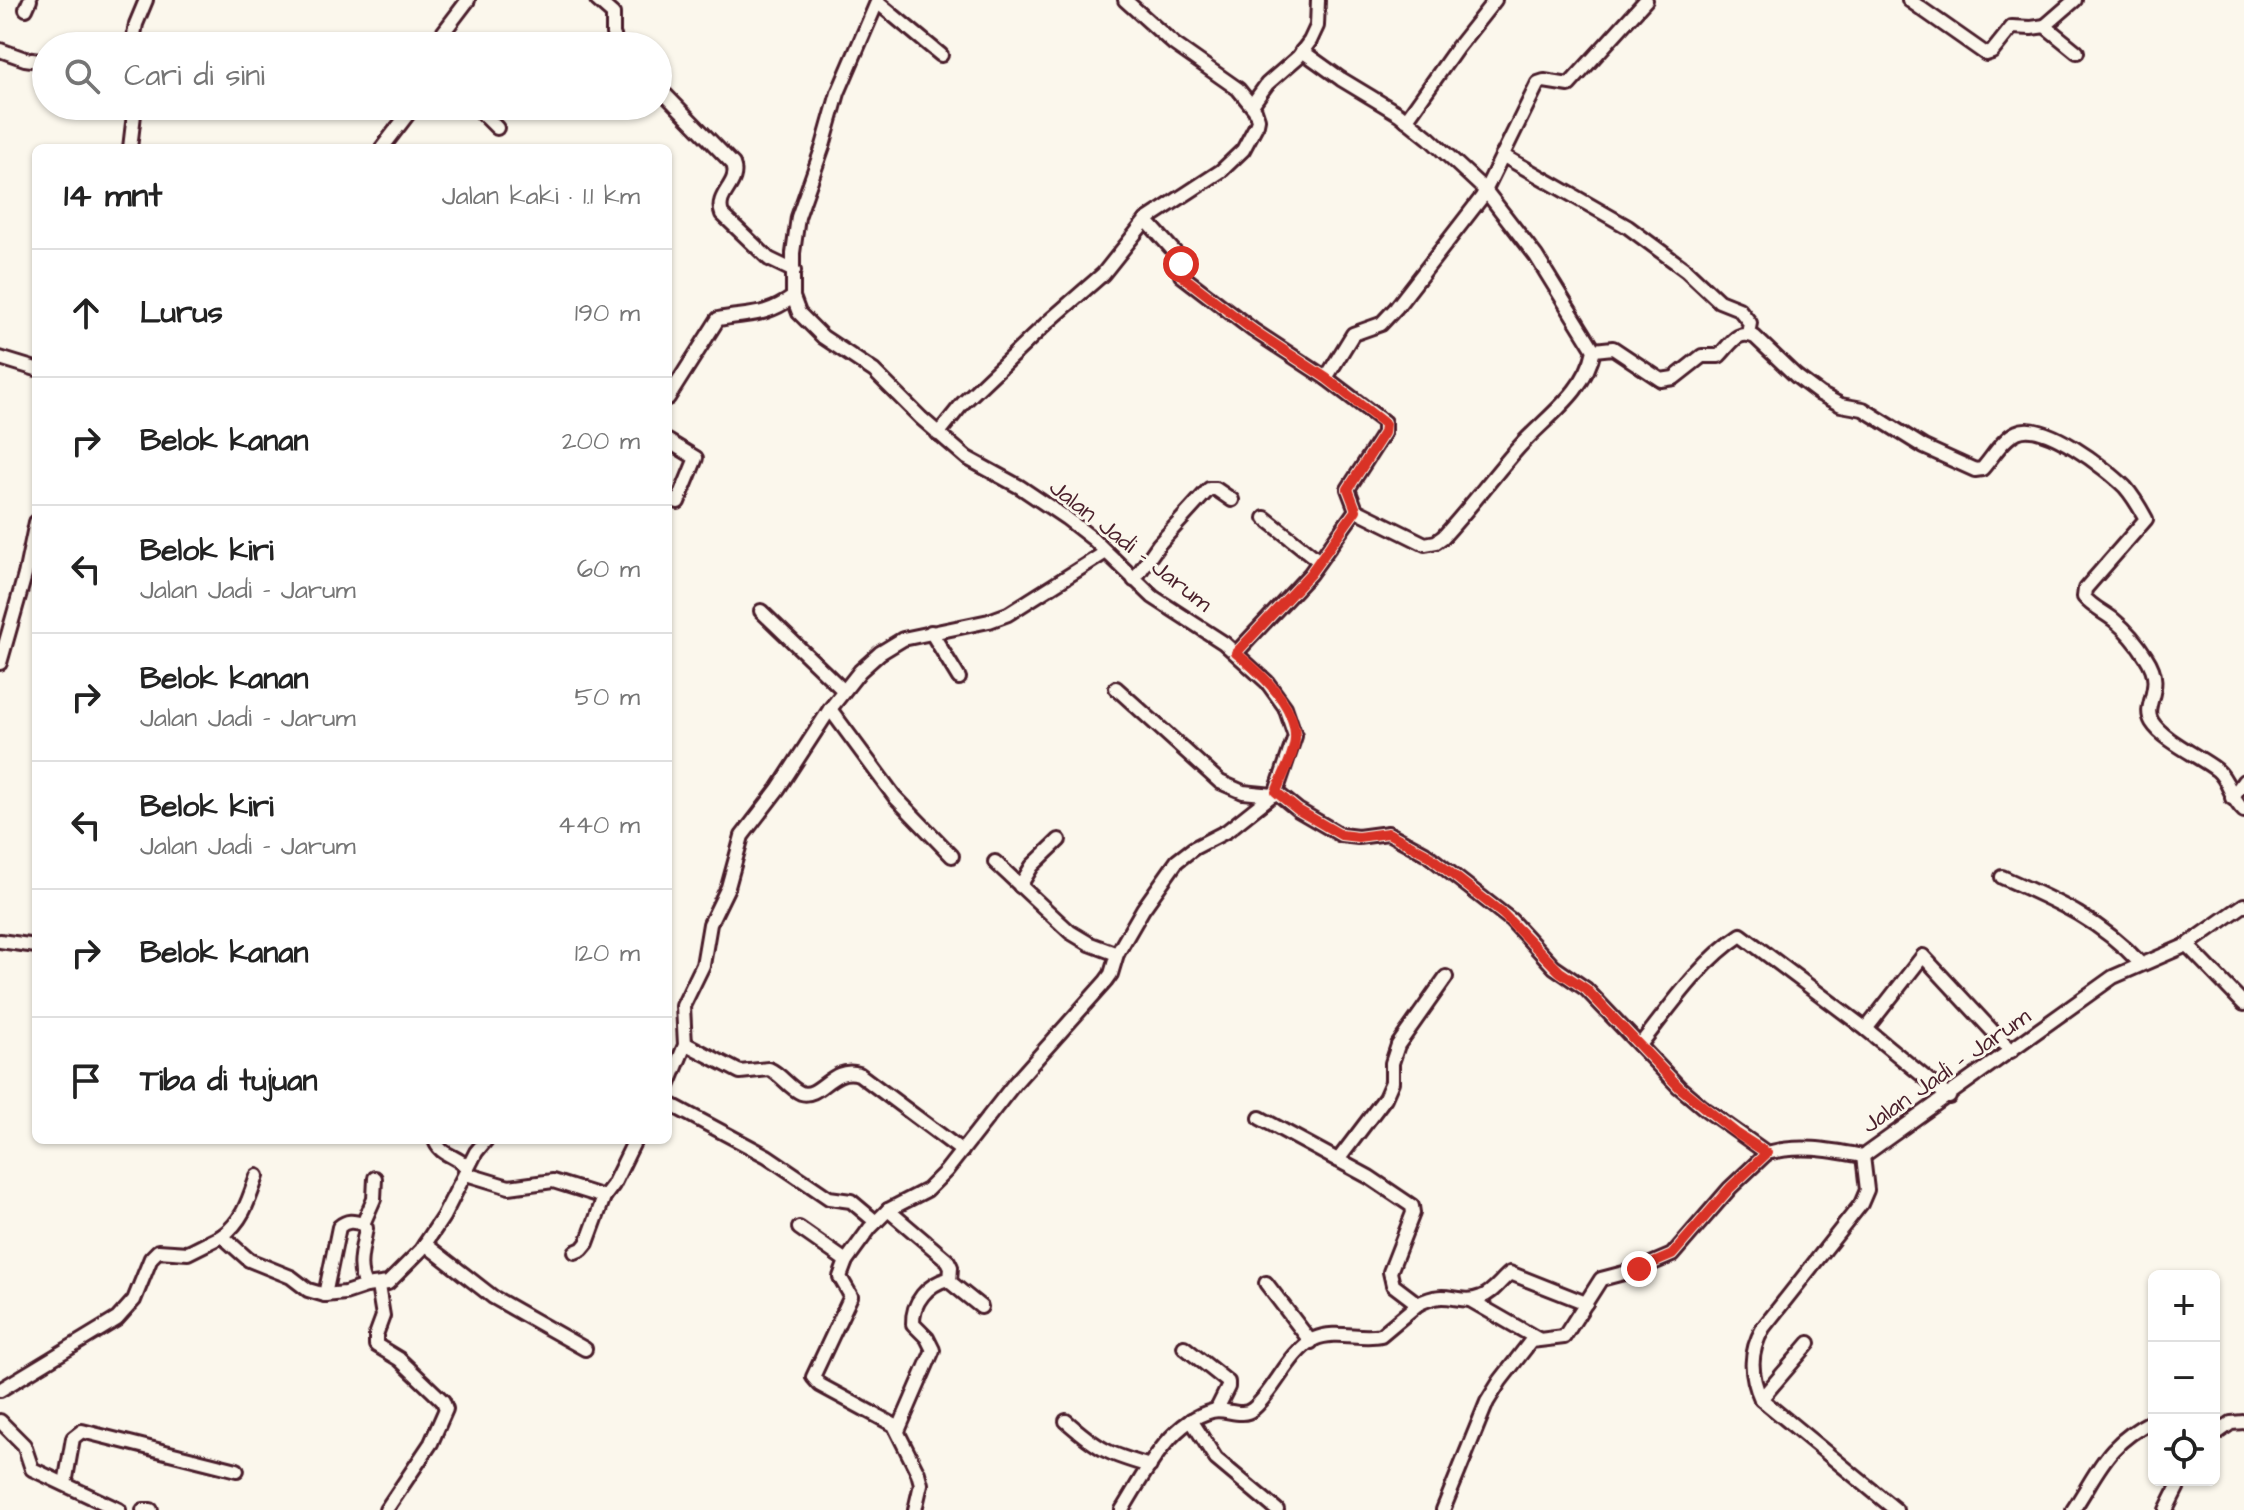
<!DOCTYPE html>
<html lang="id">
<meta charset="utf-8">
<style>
:root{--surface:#fff;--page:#f2f2f2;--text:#222;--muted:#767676;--line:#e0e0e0}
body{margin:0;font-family:"Architects Daughter",sans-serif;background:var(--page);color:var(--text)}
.controls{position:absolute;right:24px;bottom:24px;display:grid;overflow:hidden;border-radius:12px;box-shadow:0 2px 6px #0004}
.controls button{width:72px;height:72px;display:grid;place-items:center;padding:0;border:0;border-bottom:2px solid var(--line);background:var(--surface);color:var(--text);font:40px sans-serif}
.stop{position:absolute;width:24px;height:24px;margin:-18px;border:6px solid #d93025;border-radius:50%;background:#fff}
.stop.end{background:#d93025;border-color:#fff;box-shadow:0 2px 8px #0008}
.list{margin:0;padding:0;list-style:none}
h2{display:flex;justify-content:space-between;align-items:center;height:104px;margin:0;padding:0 32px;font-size:34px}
h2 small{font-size:26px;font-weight:400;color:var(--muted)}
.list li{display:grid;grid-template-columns:52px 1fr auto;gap:24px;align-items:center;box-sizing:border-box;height:128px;padding:0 32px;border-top:2px solid var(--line)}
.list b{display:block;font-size:30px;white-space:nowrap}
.list p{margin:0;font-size:26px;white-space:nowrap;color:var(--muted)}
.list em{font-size:26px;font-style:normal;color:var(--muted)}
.icon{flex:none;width:44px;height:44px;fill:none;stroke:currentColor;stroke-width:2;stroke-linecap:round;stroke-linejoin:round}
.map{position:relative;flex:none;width:2244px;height:1510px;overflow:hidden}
.search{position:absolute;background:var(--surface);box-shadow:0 2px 6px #0004;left:32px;top:32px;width:640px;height:88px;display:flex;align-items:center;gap:20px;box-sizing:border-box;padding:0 28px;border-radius:44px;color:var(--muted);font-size:30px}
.panel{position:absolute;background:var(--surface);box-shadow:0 2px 6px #0004;left:32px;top:144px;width:640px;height:1000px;border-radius:12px}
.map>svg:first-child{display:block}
</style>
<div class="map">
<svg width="2244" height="1510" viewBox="0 0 2244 1510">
<rect width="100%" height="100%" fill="#fbf7ec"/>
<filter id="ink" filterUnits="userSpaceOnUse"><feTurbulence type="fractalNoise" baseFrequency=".0125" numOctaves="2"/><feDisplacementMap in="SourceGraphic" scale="16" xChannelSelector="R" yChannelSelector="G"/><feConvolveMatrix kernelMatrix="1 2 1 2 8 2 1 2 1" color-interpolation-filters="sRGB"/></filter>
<g filter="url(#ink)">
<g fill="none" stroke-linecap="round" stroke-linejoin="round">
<defs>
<g id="minor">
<polyline points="597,0 613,14 613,34 618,46"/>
<path d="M878 0 838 93 823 146 798 217 793 253V297L799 313 823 337 874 371 921 418 967 458 1020 487 1066 518 1093 539 1153 597 1224 643 1267 682 1285 707 1295 736 1276 792 1298 810 1341 835 1358 837 1388 833 1425 853 1511 920 1554 967 1586 989 1679 1087 1705 1109 1767 1153C1800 1144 1830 1150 1863 1156L2113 977 2187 945 2244 1004"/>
<polyline points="1909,0 1986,54 1992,52 2012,27 2031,28 2045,26 2077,52"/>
<polyline points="877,2 941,55"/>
<polyline points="26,9 30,0"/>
<polyline points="2045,26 2075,0"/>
<polyline points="132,46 136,24 146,0"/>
<polyline points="433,46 468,0"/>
<polyline points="0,50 25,59 46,62"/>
<path d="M658 87 733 164C741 184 714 194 722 214L769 259 794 271"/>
<polyline points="1252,105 1267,84 1298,57 1310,41 1317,26 1318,0"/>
<polyline points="475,106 497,128"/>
<polyline points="1406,120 1457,48 1495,0"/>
<polyline points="130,148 135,106"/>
<polyline points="382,148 414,106"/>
<polyline points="1502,155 1628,227 1686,270 1719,301 1739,309 1750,323 1748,334"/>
<polyline points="1146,220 1180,258 1181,275 1253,330 1326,378 1384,422 1384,433 1348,489 1356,510"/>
<path d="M1594 350 1613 348 1661 380 1674 378 1702 356H1719C1731 344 1737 329 1755 337L1796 376 1820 394 1841 405 1863 409 1924 447 1975 470 1982 469C1992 458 2003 438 2017 432 2043 419 2107 469 2125 487 2133 496 2140 508 2146 519L2085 589 2084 597C2092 607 2104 612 2114 620 2126 630 2138 644 2146 657 2167 688 2141 704 2152 722 2164 741 2199 756 2217 770 2230 781 2229 797 2244 811"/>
<polyline points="0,358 36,369"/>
<polyline points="1326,378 1353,334 1381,324 1396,308 1482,197 1538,83 1544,81 1569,85 1646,0"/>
<path d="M668 398 718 319C750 313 765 317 793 297"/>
<polyline points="938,434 963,403 1048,322 1103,274 1146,220 1221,171 1243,150 1257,124 1258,119 1255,110 1238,89 1174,44 1125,0"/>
<polyline points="668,441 696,458 678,502"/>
<polyline points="1265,518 1319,561"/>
<polyline points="1134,580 1159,544 1209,489 1216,489 1232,500"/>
<polyline points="761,611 844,691"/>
<polyline points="931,632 959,678"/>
<path d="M1236 653 1310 574 1356 510 1425 544 1436 542 1443 537C1470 508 1493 476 1519 447 1546 417 1586 392 1594 350L1536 256 1485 190 1429 138 1399 114 1341 79 1302 51"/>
<polyline points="0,663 25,575 36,522"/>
<polyline points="1116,688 1220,782 1243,792 1273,795"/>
<polyline points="830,709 895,797 952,856"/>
<polyline points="2232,798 2244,781"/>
<polyline points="995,862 1070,932 1090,944 1117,954"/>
<path d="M2002 877C2056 901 2099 919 2140 963"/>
<polyline points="1020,886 1032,866 1059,840"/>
<polyline points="0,941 36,946"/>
<polyline points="2187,945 2244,905"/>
<polyline points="1866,1029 1923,956 2011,1051"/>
<path d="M686 1044 740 1072 769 1069C781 1074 789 1088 801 1093 820 1099 832 1065 859 1074L962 1151"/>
<path d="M1640 1045C1670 1007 1700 962 1741 935L1866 1029 1949 1097"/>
<polyline points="668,1086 685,1045 683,1006 703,965 710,924 728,887 742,836 778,789 830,709 860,671 880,653 903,639 989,621 1008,614 1106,552"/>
<polyline points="668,1103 767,1156 829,1198 851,1201 876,1222"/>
<path d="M435 1140C440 1157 460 1155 468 1170"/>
<path d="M1863 1156 1867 1190 1861 1204 1763 1328C1749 1353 1750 1374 1761 1399L1896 1510"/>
<polyline points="1338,1160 1385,1098 1392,1082 1392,1063 1398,1045 1446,977"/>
<polyline points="466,1174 509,1187 553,1181 604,1197 613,1185 635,1140"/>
<polyline points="888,1210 948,1261 951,1267 950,1282 981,1307"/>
<polyline points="363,1224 374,1199 375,1178"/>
<polyline points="799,1228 846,1261"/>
<path d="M222 1236C243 1221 249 1199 257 1176"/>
<polyline points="425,1244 493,1297 585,1349"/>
<polyline points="575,1252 582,1249 587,1243 604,1197"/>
<polyline points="1266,1283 1311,1342"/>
<polyline points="378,1286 383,1316 376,1335 376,1345 399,1359 443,1401 446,1409 431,1443 386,1510"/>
<polyline points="325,1295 345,1293 366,1286"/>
<polyline points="1470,1300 1538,1339"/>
<path d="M1418 1304C1448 1288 1458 1306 1481 1297 1493 1293 1500 1281 1510 1273L1586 1303"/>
<polyline points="1184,1347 1228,1382 1228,1387 1217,1409"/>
<path d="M0 1390 117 1319 134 1300 151 1258 158 1251 188 1253 222 1236 249 1260 291 1277 308 1290 325 1295 339 1227C347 1220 353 1221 363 1224L366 1228C363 1247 355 1269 366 1286L388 1283 421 1250 443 1217 476 1152 486 1140"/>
<polyline points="1761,1399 1809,1343"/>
<polyline points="1191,1420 1216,1459 1277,1510"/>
<polyline points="0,1421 24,1445 32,1469 119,1510"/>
<path d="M1066 1421C1099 1450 1108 1454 1150 1466"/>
<path d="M898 1431 933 1350 927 1338 913 1324C912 1302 928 1284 948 1279"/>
<polyline points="2214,1435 2231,1423 2244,1422"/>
<polyline points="65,1484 73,1438 82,1431 237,1470"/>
<polyline points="143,1510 151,1510"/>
<polyline points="915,1510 921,1484 918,1473 894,1425 820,1385 813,1377 851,1296 840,1277 846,1261 870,1228 888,1210 927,1190 946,1171 1015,1083 1106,981 1111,974 1117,954 1143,909 1177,861 1194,848 1227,831 1276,792"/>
<path d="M1122 1510C1144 1475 1169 1422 1212 1411 1225 1407 1241 1419 1253 1409 1274 1392 1289 1352 1314 1339 1336 1329 1360 1340 1381 1335L1418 1304 1393 1285 1390 1272 1413 1213 1412 1206 1369 1177 1260 1118"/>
<polyline points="1443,1510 1487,1402 1500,1381 1531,1341 1564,1337 1601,1279 1639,1269 1672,1255 1730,1188 1767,1153"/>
<path d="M2073 1510C2100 1469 2106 1444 2154 1420"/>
<polyline points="2166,1510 2181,1480"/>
</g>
</defs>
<use href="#minor" stroke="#4a1f2b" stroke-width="18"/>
<use href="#minor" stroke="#fbf7ec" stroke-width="12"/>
</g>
</g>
<g fill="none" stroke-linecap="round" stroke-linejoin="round" filter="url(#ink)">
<path stroke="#d93025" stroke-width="10" d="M1181 264V275L1253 330 1326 378 1385 424 1384 433 1348 489 1356 510 1310 574 1236 653C1260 672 1297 706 1295 739 1294 756 1282 776 1276 792L1298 810 1341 835 1358 837 1388 833 1425 853 1503 914 1560 972 1586 989 1679 1087 1736 1133 1767 1153 1730 1188 1672 1255 1639 1269"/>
</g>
<g text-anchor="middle" stroke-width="6" stroke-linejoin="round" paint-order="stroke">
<g font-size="24" fill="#4a1f2b" stroke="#fbf7ec">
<text transform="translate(1131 545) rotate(38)" y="8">Jalan Jadi - Jarum</text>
<text transform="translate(1946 1070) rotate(-35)" y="8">Jalan Jadi - Jarum</text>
</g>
</g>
</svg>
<div class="controls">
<button>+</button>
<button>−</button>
<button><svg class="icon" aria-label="locate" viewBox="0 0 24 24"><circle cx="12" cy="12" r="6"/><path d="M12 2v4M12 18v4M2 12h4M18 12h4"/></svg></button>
</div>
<div class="stop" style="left:1181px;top:264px"></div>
<div class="stop end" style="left:1639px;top:1269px"></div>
<div class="search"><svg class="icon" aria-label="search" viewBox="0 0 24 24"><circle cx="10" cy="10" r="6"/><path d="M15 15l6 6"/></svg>Cari di sini</div>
<section class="panel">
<h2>14 mnt<small>Jalan kaki · 1.1 km</small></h2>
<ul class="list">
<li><svg class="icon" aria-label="ahead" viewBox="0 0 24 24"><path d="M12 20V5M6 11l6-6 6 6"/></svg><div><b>Lurus</b></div><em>190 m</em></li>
<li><svg class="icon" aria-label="right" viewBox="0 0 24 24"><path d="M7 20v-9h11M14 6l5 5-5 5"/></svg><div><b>Belok kanan</b></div><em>200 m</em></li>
<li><svg class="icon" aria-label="left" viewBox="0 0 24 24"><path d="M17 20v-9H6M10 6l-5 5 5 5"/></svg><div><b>Belok kiri</b><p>Jalan Jadi - Jarum</p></div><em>60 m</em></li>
<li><svg class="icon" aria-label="right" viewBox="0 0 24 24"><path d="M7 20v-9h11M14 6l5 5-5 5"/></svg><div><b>Belok kanan</b><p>Jalan Jadi - Jarum</p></div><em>50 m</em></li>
<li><svg class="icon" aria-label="left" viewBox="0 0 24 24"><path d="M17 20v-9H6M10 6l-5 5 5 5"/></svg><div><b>Belok kiri</b><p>Jalan Jadi - Jarum</p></div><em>440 m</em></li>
<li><svg class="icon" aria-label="right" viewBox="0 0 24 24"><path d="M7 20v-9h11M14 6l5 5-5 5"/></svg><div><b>Belok kanan</b></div><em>120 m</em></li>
<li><svg class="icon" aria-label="arrive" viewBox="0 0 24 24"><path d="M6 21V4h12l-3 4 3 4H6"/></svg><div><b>Tiba di tujuan</b></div></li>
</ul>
</section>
</div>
